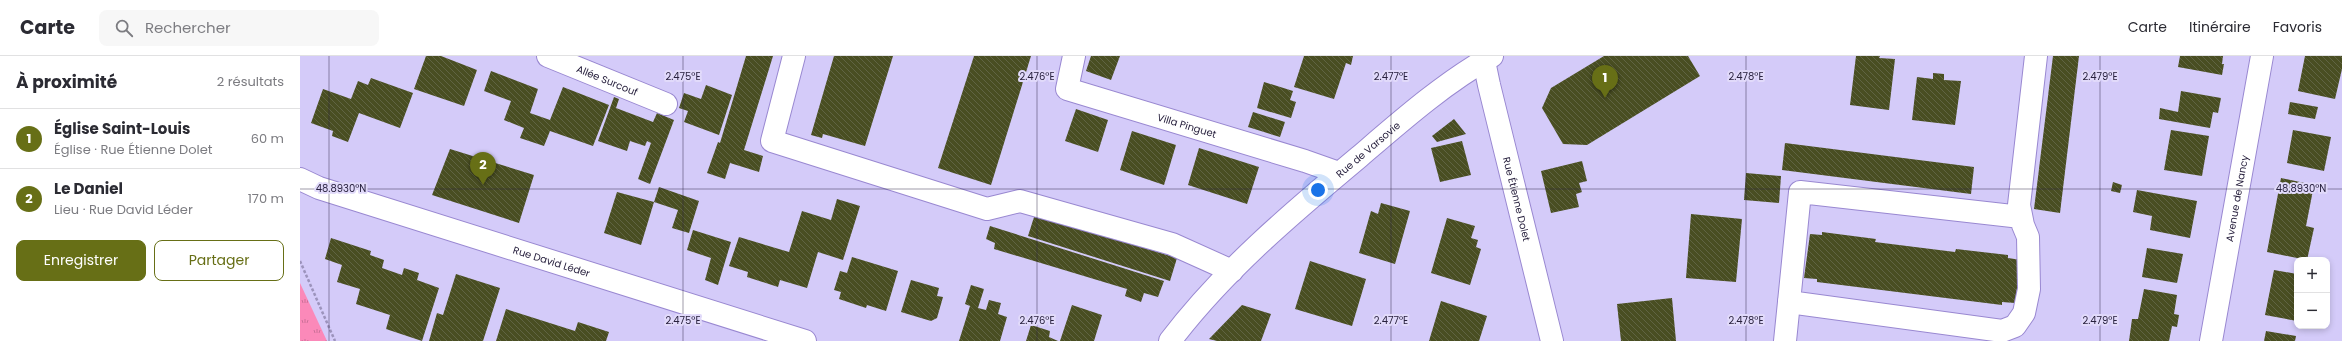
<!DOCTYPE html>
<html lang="fr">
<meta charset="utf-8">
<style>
:root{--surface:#fff;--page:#f7f7f7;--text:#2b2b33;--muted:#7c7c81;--line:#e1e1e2;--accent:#676f16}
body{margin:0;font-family:Poppins,sans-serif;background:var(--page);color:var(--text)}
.controls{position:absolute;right:12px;bottom:12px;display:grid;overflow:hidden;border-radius:8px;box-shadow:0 2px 6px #0003}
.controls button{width:36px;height:36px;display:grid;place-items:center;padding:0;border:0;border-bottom:1px solid var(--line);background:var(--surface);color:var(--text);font:20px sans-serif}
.you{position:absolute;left:1018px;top:134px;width:14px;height:14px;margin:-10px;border:3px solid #fff;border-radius:50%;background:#1a73e8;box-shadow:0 0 0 6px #1a73e833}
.badge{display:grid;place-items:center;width:26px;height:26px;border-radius:50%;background:var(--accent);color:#fff;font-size:13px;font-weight:700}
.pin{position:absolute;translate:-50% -33px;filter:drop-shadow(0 1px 2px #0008)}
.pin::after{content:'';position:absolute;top:21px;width:14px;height:12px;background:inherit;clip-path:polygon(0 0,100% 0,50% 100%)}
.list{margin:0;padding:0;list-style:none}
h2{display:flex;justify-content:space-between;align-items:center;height:52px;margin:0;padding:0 16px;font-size:17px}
h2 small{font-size:13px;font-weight:400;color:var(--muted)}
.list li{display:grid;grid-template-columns:26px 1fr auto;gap:12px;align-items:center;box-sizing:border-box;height:60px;padding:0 16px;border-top:1px solid var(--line)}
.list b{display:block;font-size:15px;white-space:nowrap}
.list p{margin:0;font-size:13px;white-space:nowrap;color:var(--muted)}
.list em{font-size:13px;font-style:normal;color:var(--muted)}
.actions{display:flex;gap:8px;padding:12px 16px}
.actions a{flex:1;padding:9px 0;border:1px solid var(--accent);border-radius:8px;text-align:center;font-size:14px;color:var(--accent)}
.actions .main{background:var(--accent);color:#fff}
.icon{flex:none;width:22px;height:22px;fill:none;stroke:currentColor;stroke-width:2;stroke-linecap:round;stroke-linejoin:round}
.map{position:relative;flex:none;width:2042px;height:285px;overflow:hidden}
header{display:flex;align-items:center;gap:24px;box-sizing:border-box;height:56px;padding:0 20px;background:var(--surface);border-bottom:1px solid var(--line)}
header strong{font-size:19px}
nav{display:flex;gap:22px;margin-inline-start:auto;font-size:14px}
.search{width:280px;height:36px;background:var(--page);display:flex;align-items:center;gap:10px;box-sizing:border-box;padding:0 14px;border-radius:8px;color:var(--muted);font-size:15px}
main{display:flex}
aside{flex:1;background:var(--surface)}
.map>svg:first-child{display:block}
</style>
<header>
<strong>Carte</strong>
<div class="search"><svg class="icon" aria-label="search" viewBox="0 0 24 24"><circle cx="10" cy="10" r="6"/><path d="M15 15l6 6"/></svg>Rechercher</div>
<nav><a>Carte</a><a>Itinéraire</a><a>Favoris</a></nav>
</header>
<main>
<aside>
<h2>À proximité<small>2 résultats</small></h2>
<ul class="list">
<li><span class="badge">1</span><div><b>Église Saint-Louis</b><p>Église · Rue Étienne Dolet</p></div><em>60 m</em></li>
<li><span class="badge">2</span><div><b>Le Daniel</b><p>Lieu · Rue David Léder</p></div><em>170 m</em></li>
</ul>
<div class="actions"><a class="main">Enregistrer</a><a>Partager</a></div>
</aside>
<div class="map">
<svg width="2042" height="285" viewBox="0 0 2042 285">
<defs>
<pattern id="grass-tufts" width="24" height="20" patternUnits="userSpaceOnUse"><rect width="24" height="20" fill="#fb89b9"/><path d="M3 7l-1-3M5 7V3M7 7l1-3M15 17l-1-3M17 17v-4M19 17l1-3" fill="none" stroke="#cb7098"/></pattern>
<pattern id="building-back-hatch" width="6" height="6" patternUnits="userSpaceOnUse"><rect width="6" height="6" fill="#494e22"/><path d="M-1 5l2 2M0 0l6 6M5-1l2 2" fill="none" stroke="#606443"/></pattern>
</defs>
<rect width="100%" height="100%" fill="#d4cbf9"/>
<polygon fill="url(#grass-tufts)" points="0,227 27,285 0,285"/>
<g fill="url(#building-back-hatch)">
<polygon points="126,0 141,0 177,14 164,50 114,33"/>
<polygon points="446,0 473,0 444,94 463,100 459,116 430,107 425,123 407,117 418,86 420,87"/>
<polygon points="534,0 593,0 565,90 523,78 522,82 511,79"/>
<polygon points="674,0 731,0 691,129 638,112"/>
<polygon points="791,0 820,0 811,24 786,15"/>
<polygon points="1004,0 1053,0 1051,9 1046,7 1034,43 994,31"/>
<polygon points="1304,0 1388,0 1400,20 1287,89 1263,88 1242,52 1251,32"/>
<polygon points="1556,0 1580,0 1579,2 1595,3 1589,54 1550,49"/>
<polygon points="1753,0 1779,0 1760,157 1734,153"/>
<polygon points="1880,0 1923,0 1922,8 1924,8 1922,19 1878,11"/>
<polygon points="2005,0 2042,0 2042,13 2035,43 1998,35"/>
<polygon points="191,15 238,33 230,57 250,64 263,31 309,49 293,90 250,75 244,90 220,82 224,72 204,64 211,45 184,35"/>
<polygon points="1633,17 1644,18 1644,24 1661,25 1655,69 1612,64 1617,21 1633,23"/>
<polygon points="71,22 113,37 100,72 59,57 48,86 32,80 33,75 11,67 23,33 51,43 58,25 68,29"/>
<polygon points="964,26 993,35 990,44 996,46 991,62 957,52"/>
<polygon points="406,29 432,39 419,79 384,66 388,55 379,52 384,37 401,43"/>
<polygon points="1881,35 1921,42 1918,57 1913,56 1910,72 1859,63 1860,52 1878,56"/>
<polygon points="314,41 319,43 316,52 353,66 357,57 374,64 350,128 338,123 351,87 347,85 345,90 330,85 327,95 298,85"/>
<polygon points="1990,46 2018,51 2015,63 1988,58"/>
<polygon points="776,53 808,64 798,96 765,85"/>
<polygon points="953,56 985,66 980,81 948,71"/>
<polygon points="1154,63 1166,78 1137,86 1132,80"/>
<polygon points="1871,74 1909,80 1902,120 1864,114"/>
<polygon points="1993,74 2031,81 2024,115 1987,107"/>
<polygon points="832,75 876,89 864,129 820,114"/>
<polygon points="1162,85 1171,119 1140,126 1131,92"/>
<polygon points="1485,87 1674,111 1671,138 1482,114"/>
<polygon points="899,92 959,111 947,148 888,129"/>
<polygon points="150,93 234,119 219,167 132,139"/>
<polygon points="1282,105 1287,125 1279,127 1282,136 1276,138 1279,151 1251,157 1241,115"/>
<polygon points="1446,117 1481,120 1479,147 1444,144"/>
<polygon points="1981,122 2014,129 2006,170 2014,172 2007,204 1967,196"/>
<polygon points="1813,126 1822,129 1820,137 1811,135"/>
<polygon points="359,131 399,145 389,177 372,172 378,154 354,146"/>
<polygon points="1837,134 1897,145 1890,182 1850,174 1852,160 1833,156"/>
<polygon points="317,136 354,146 341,189 304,177"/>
<polygon points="537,143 560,150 543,204 518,196 507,232 480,224 478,231 447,221 448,216 429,210 439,181 489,196 502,155 531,164"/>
<polygon points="1081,147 1110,155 1095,208 1059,197 1071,155 1078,158"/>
<polygon points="735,158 877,202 870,225 728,180"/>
<polygon points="1391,158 1442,163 1436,226 1386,222"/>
<polygon points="1147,162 1175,170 1171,182 1178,184 1176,191 1181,193 1170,229 1131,217"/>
<polygon points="690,170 864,225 858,241 844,237 841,246 825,240 827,233 694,193 695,187 686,183"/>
<polygon points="393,174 431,186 418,229 405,224 411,202 387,194"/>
<polygon points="1522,176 1576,183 1575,186 1655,196 1656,193 1708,199 1708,202 1721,204 1715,247 1702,246 1702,249 1517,226 1517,223 1504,222 1510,178 1522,179"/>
<polygon points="31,182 71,195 70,199 84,204 82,212 102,219 104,212 119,217 117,224 139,232 122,285 86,273 90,259 56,248 60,233 37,226 42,209 25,203"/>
<polygon points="1847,192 1883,198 1877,227 1842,221"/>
<polygon points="552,201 598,215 586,255 567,249 566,252 539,243 541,236 534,234 540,215 547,217"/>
<polygon points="1010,205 1066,223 1052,270 995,253"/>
<polygon points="1974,214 1997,218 1997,265 1965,259"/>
<polygon points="156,218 200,232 183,285 129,285 137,257 143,259"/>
<polygon points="611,224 639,232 637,240 643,241 637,262 631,265 601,256"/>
<polygon points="671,229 684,233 678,252 686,254 689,244 701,247 698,258 707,261 700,285 659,285 670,250 665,248"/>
<polygon points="1844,233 1877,239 1874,258 1879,259 1877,271 1872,270 1869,285 1829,285 1832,263 1838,263"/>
<polygon points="1372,242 1376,285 1321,285 1317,248"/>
<polygon points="1141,245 1187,260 1179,285 1129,285"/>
<polygon points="772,249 802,259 794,285 760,285"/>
<polygon points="942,249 971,258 961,285 917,285 909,283"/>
<polygon points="206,253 275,275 278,266 309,276 306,285 196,285"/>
<polygon points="731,269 750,275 749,281 758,285 726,285"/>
<polygon points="1966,275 1996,280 1995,285 1964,285"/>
</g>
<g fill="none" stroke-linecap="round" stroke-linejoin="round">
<defs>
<g id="minor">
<path id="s1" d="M248 0 366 48"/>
<polyline points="494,0 472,85 687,153 720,145 872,188 932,215"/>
<path id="s2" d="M774 0 767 33 1005 105 1039 117"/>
<path id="s3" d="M1185 0 1184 5 1189 29 1252 285"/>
<path id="s4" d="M0 123 19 132 505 285"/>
<polyline points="1721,161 1500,136 1489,246 1702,275 1715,270 1724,257 1729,233 1728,181 1723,169 1719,149 1736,0"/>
<path id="s5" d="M870 285C923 215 992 157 1059 101 1101 65 1144 27 1192 0"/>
<polyline points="1485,285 1489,246"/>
<path id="s6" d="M1911 285 1962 0"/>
</g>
</defs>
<use href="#minor" stroke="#9988d1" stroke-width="24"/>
<polyline stroke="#9c93bc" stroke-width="2.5" stroke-dasharray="3 2" stroke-linecap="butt" points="0,205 35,285"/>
<use href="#minor" stroke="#fff" stroke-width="22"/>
</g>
<path fill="none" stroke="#28213e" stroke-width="1" stroke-opacity="0.45" d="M29 0V285M383 0V285M737 0V285M1091 0V285M1446 0V285M1800 0V285M0 133H2042"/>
<g text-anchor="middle" stroke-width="4" stroke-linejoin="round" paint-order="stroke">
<g font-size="10" fill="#28213e" stroke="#e1dafa">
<text dy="4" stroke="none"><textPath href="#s1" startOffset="64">Allée Surcouf</textPath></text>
<text dy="4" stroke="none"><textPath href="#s2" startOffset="159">Villa Pinguet</textPath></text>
<text dy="4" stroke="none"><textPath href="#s5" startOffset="276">Rue de Varsovie</textPath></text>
<text dy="4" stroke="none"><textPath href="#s6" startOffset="145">Avenue de Nancy</textPath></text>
<text dy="4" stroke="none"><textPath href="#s3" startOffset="147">Rue Étienne Dolet</textPath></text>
<text dy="4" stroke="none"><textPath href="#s4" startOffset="265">Rue David Léder</textPath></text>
</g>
</g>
<g font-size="10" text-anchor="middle" fill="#28213e" stroke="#e1dafa" stroke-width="4" stroke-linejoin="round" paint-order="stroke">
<text x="383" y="24">2.475°E</text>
<text x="737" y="24">2.476°E</text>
<text x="1091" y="24">2.477°E</text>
<text x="1446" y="24">2.478°E</text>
<text x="1800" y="24">2.479°E</text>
<text x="41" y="136">48.8930°N</text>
<text x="2001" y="136">48.8930°N</text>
<text x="383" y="268">2.475°E</text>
<text x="737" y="268">2.476°E</text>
<text x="1091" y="268">2.477°E</text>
<text x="1446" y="268">2.478°E</text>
<text x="1800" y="268">2.479°E</text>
</g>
</svg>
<div class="controls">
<button>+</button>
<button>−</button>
</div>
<div class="you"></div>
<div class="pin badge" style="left:1305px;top:42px">1</div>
<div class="pin badge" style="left:183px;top:129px">2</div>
</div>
</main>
